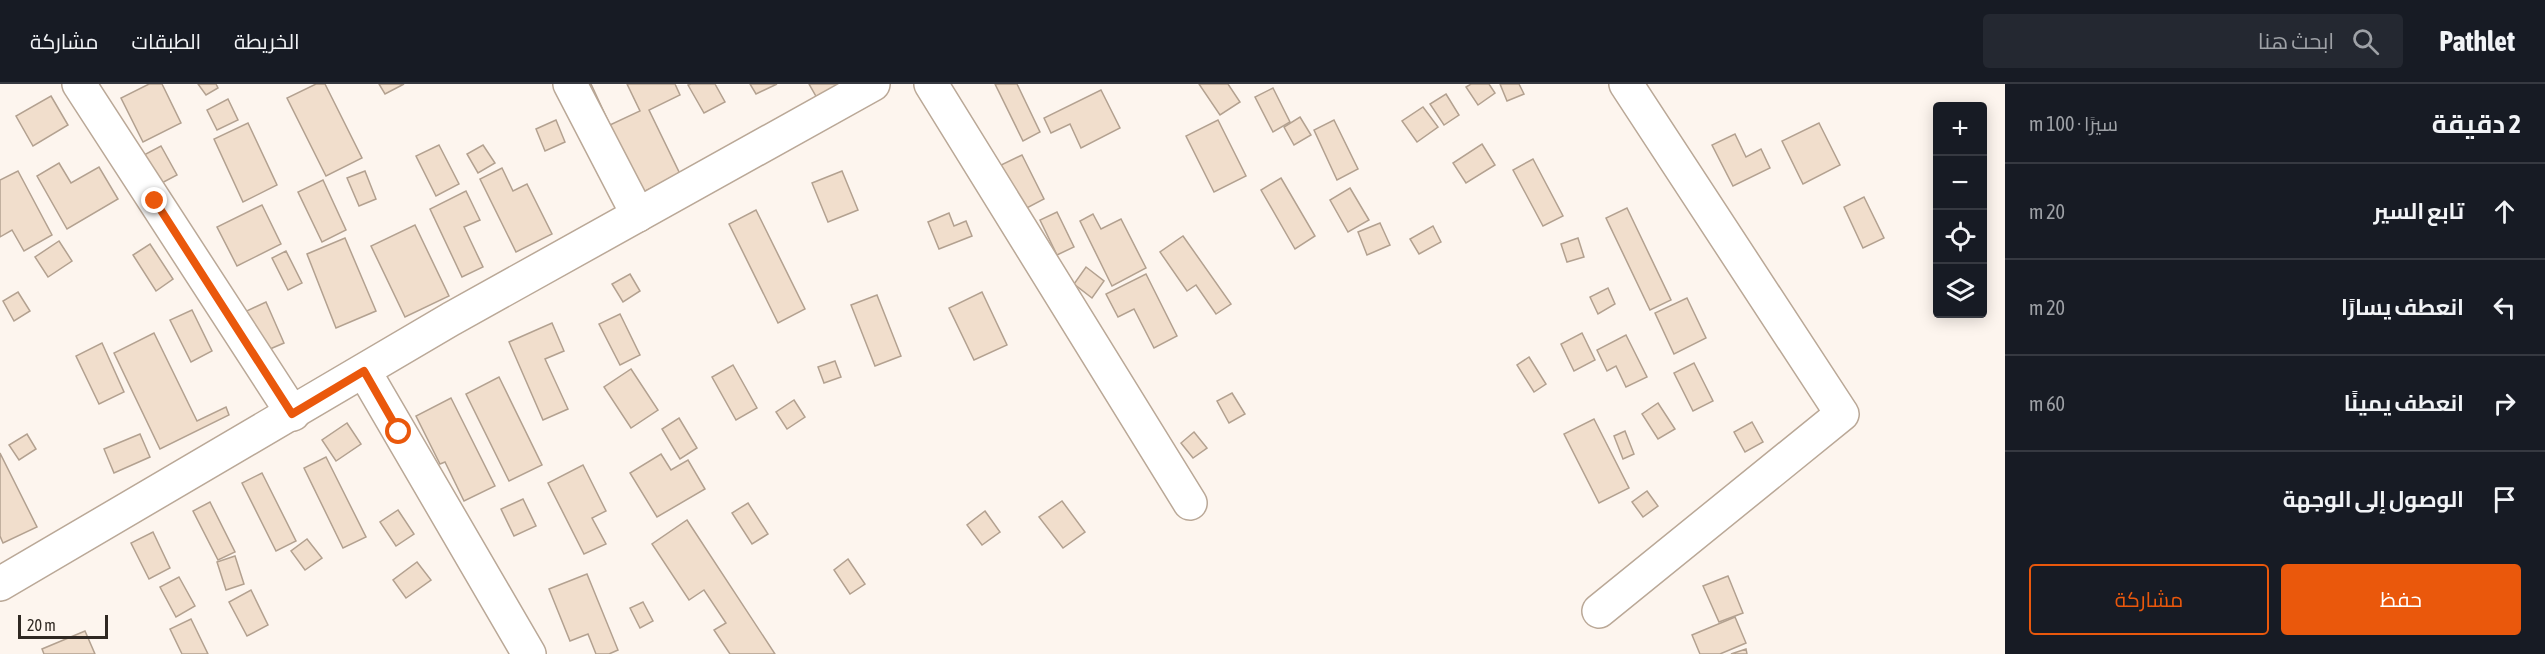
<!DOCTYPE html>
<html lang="ar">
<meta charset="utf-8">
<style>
:root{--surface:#171b24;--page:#242831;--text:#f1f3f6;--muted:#9ea1a6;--line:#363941;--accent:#ea580c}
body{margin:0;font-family:"Asap Condensed",Cairo,sans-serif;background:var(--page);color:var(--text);direction:rtl}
.controls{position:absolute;right:18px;top:18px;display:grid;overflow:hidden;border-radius:6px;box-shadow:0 3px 15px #0003}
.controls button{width:54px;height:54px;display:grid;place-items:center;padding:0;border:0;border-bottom:2px solid var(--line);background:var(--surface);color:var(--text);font:30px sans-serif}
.scale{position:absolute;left:18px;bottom:15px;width:90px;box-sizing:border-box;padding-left:6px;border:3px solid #2f2822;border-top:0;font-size:16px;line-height:21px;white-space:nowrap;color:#2f2822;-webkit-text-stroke:4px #fdf5ee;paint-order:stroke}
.stop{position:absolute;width:18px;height:18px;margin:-14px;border:4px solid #ea580c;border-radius:50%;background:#fff}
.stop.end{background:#ea580c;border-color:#fff;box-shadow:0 2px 6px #0008}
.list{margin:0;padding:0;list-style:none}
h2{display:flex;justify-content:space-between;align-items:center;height:78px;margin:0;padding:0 24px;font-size:26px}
h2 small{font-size:20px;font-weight:400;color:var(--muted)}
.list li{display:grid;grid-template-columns:39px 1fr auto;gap:18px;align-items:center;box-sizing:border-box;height:96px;padding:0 24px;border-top:2px solid var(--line)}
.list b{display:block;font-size:22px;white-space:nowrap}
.list em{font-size:20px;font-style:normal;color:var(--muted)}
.actions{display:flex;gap:12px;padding:18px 24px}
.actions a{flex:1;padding:14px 0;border:2px solid var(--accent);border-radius:6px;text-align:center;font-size:21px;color:var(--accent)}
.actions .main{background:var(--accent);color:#fff}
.icon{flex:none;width:33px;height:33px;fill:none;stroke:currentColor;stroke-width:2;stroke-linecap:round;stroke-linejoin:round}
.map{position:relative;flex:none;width:2005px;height:570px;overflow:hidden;direction:ltr}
header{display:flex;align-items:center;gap:36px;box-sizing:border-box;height:84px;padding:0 30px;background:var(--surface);border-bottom:2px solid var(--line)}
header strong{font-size:28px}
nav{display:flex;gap:33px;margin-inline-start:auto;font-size:21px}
.search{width:420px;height:54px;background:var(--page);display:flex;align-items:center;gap:15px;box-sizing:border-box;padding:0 21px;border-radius:6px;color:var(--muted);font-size:22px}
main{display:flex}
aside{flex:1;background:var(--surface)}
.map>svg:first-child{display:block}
</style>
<header>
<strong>Pathlet</strong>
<div class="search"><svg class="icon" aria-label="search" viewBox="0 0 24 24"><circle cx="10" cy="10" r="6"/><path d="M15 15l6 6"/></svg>ابحث هنا</div>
<nav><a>الخريطة</a><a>الطبقات</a><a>مشاركة</a></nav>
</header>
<main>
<aside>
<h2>2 دقيقة<small>سيرًا · 100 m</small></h2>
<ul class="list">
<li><svg class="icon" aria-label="ahead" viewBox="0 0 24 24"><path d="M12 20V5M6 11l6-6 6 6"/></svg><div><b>تابع السير</b></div><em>20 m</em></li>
<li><svg class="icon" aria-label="left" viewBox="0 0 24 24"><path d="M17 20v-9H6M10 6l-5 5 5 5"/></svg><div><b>انعطف يسارًا</b></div><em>20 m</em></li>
<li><svg class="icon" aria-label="right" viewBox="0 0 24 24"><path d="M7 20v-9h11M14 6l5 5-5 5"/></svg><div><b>انعطف يمينًا</b></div><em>60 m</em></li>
<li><svg class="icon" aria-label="arrive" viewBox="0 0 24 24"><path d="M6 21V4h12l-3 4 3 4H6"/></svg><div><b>الوصول إلى الوجهة</b></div></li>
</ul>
<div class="actions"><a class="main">حفظ</a><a>مشاركة</a></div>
</aside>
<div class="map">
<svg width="2005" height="570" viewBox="0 0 2005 570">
<rect width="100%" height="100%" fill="#fdf5ee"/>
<g fill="#f1decc" stroke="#b3a190" stroke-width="1.5">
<polygon points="149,0 162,0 181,39 143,58 121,14"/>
<polygon points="198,0 216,0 218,4 206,11"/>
<polygon points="316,0 325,0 362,74 326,92 287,14"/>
<polygon points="379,0 404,0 385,10"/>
<polygon points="591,0 610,41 640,27 627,0 675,0 680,11 649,26 680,90 631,114 579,5"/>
<polygon points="691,0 715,0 725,18 704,29 688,1"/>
<polygon points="750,0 777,0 756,10"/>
<polygon points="809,0 844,0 817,14"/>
<polygon points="995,0 1017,0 1040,48 1023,57"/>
<polygon points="1199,0 1228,0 1240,18 1220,31"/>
<polygon points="1471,0 1489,0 1495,9 1478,21 1466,3"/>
<polygon points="1500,0 1519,0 1524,10 1507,17"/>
<polygon points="1273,4 1290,38 1273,48 1255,13"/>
<polygon points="1101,6 1120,44 1081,64 1070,40 1051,49 1044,34"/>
<polygon points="1446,10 1459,31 1444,41 1430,20"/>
<polygon points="51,12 68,41 33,62 16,32"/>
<polygon points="228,15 238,36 217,46 207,26"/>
<polygon points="1423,23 1438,43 1417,58 1402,37"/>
<polygon points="1300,33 1311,51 1294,61 1284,43"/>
<polygon points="556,36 565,58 545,67 536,45"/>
<polygon points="1218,36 1246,92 1214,108 1186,52"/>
<polygon points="1334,36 1358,85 1337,96 1314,46"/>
<polygon points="248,39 277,101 243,118 214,55"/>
<polygon points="1819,39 1840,81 1803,100 1782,57"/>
<polygon points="1735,50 1746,73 1761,65 1770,84 1733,102 1712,61"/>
<polygon points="1482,60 1495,81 1466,99 1453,79"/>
<polygon points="439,61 459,100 436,112 416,72"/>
<polygon points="483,61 495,79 478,89 467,70"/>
<polygon points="161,62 177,91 158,101 142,72"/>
<polygon points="1022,71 1044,115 1023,126 1001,81"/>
<polygon points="1533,75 1563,132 1543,142 1513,86"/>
<polygon points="59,79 71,99 99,83 118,115 67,145 37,92"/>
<polygon points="502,84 513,107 527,100 552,150 516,168 480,95"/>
<polygon points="18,87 52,151 24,167 12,146 0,153 0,96"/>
<polygon points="365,87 376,115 359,122 347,94"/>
<polygon points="842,87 858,126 828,138 812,99"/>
<polygon points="1281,94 1315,152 1295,165 1261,106"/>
<polygon points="323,96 346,146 322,158 298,108"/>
<polygon points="1350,104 1369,136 1348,148 1330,116"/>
<polygon points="466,107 480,136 464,143 483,183 462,193 430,125"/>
<polygon points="1864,113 1884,154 1863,164 1844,123"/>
<polygon points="262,121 281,160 237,182 217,143"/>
<polygon points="1627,124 1671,216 1650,226 1606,134"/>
<polygon points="756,126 805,225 778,239 729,140"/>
<polygon points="1057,128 1074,163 1057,171 1040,136"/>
<polygon points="949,129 954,142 966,137 972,152 939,165 928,138"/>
<polygon points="1093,130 1101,145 1121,135 1146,184 1112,202 1080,137"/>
<polygon points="1380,139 1390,161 1367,171 1358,148"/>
<polygon points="415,141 449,212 405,233 371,162"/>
<polygon points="1433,142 1441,158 1419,170 1410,155"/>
<polygon points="1183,152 1231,220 1216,230 1196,201 1187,207 1160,168"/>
<polygon points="345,154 376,227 336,244 307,170"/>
<polygon points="1578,154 1584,173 1567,178 1561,160"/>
<polygon points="59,157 72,177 48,193 35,173"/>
<polygon points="150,160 173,195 156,207 133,171"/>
<polygon points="286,167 302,199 288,206 272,174"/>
<polygon points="1086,183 1104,197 1092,214 1074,200"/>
<polygon points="630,190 640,207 623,218 612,200"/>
<polygon points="1146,190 1177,252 1154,264 1134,225 1118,233 1106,210"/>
<polygon points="1608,204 1615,220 1598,230 1590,213"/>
<polygon points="18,208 30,227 14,237 3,217"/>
<polygon points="982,208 1007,261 974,276 949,224"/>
<polygon points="877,211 901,272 875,282 851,221"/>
<polygon points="1687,214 1706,254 1674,270 1655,229"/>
<polygon points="266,218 284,259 256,271 238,231"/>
<polygon points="192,226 212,267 191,278 170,236"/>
<polygon points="620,230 640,271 620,281 599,240"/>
<polygon points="552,239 564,267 545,275 568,325 543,336 509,258"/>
<polygon points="154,249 197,337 226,323 229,331 160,365 114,269"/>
<polygon points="1582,249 1595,276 1574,287 1561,260"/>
<polygon points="1626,251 1647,293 1626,303 1616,282 1607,287 1597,266"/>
<polygon points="102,259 124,308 99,320 76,272"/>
<polygon points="1529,273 1546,300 1534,308 1517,281"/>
<polygon points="835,277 841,293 824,299 818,283"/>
<polygon points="1694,279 1713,317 1693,327 1674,289"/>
<polygon points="733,281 757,324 736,336 712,293"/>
<polygon points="631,285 658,326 631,344 604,303"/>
<polygon points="499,293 542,381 509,397 466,310"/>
<polygon points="1232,309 1245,330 1229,339 1217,317"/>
<polygon points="451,314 495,402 464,417 445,378 440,380 416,332"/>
<polygon points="794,316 805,333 787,345 776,328"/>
<polygon points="1658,319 1675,345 1658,355 1642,330"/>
<polygon points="679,334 697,364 680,375 662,345"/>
<polygon points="1594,335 1629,404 1599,419 1564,350"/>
<polygon points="1752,338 1763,358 1745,368 1734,348"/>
<polygon points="347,339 361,360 336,377 322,356"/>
<polygon points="1625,347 1634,370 1623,375 1614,352"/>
<polygon points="1194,348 1207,364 1193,374 1181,359"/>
<polygon points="27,350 36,365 19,376 9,361"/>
<polygon points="140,350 150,373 114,389 104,365"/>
<polygon points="0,369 37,443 3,459 0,452"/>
<polygon points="661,370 671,386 688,376 705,405 657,433 630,389"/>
<polygon points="326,373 366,453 343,464 304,384"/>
<polygon points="583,381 606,427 592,434 606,460 584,470 548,399"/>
<polygon points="262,389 296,457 276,467 242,399"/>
<polygon points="1647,407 1658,422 1643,433 1632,418"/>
<polygon points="523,415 536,442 514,452 501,425"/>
<polygon points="1062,417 1085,448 1063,464 1039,433"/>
<polygon points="210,418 235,468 218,476 193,427"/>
<polygon points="748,419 768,450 752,460 732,429"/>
<polygon points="398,426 414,450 396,462 380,438"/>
<polygon points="985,427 1000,448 982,461 967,441"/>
<polygon points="687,436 775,570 730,570 714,546 726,539 704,506 689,516 652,460"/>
<polygon points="153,448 170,484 149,495 131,459"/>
<polygon points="307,455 322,474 305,486 291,467"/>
<polygon points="235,472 244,500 226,506 217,478"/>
<polygon points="848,475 865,500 850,510 834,486"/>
<polygon points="417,478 431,496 406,514 393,496"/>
<polygon points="587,490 618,566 609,570 596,570 588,550 570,557 549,505"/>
<polygon points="1728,492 1743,529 1719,538 1703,502"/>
<polygon points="179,493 195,522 176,533 160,503"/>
<polygon points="251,506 268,541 247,552 229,518"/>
<polygon points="643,518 653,537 640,544 630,524"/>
<polygon points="1735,533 1746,559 1720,570 1700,570 1692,551"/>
<polygon points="191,535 208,570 182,570 170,545"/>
<polygon points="85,547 95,570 44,570 42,565"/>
<polygon points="1746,565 1747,570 1731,570"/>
</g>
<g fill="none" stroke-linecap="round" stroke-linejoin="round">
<defs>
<g id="minor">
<polyline points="79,0 293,330"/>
<polyline points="570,0 638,131"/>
<polyline points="931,0 1190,419"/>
<polyline points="364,287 529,570"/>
<polyline points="0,500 451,235 873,0"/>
<polyline points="1599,527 1842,330 1626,0"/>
</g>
</defs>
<use href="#minor" stroke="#baa897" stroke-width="36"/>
<use href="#minor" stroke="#fff" stroke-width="33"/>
</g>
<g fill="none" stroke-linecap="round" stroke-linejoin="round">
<polyline stroke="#ea580c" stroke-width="8" points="155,117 292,330 364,287 399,348"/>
</g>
</svg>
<div class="controls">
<button>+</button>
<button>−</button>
<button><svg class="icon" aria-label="locate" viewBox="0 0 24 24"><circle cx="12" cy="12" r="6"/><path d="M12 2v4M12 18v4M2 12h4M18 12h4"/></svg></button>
<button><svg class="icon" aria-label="layers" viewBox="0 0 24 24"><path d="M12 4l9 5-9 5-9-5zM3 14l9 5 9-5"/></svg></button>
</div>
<div class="scale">20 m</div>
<div class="stop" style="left:399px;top:348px"></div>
<div class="stop end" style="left:155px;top:117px"></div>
</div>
</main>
